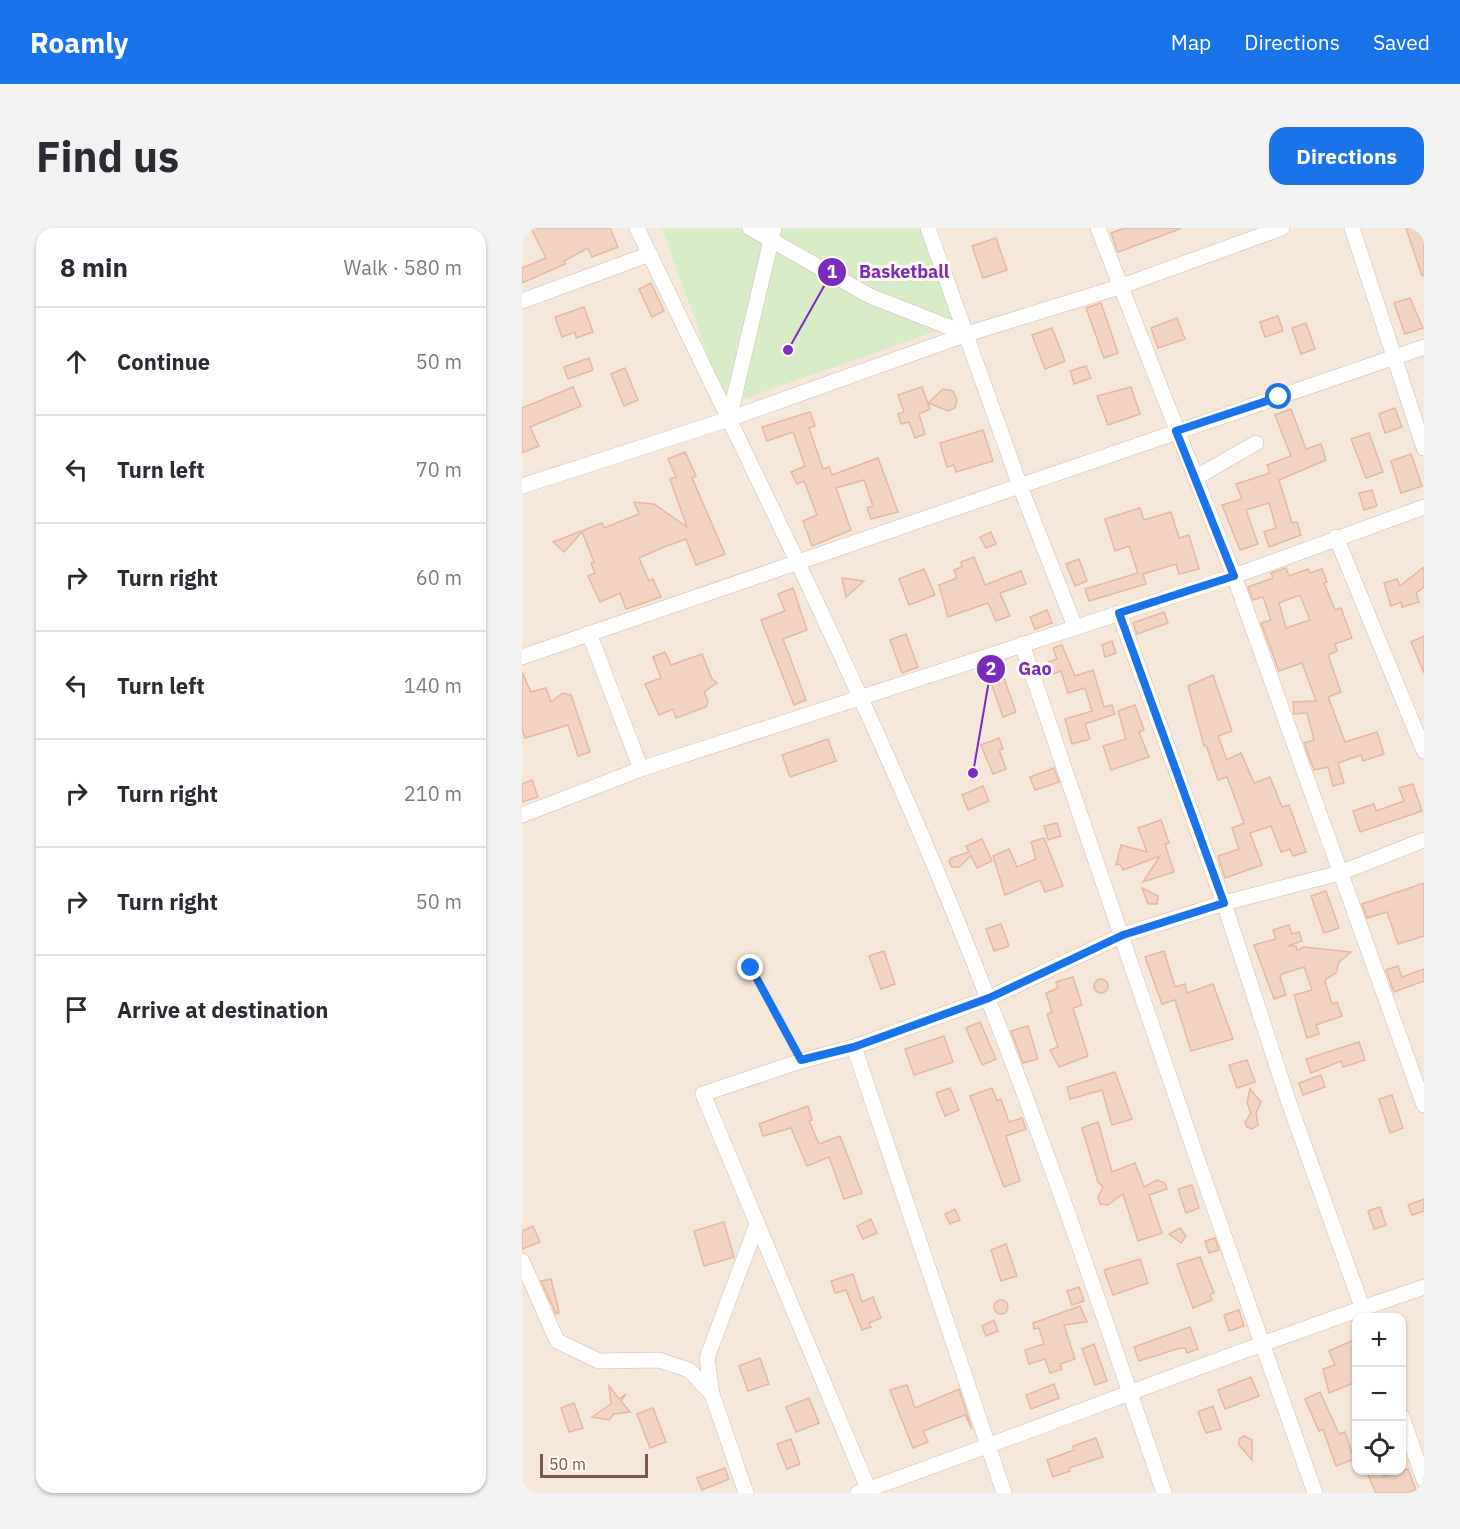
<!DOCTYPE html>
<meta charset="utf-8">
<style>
:root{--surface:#fff;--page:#f2f2f3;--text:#2b2b33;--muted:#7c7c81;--line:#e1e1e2;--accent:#1a73e8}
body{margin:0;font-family:"IBM Plex Sans",sans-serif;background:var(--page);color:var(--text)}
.controls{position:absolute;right:18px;bottom:18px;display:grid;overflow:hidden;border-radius:12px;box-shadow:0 2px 4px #0004}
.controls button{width:54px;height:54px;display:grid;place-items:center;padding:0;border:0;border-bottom:2px solid var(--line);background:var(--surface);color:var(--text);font:30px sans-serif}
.scale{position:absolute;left:18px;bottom:15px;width:108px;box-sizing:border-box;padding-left:6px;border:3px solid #7a5a4c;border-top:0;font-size:16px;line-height:21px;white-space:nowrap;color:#7a5a4c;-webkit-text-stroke:4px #fff9f2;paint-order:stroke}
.stop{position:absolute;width:18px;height:18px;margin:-14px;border:4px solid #1a73e8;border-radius:50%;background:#fff}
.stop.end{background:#1a73e8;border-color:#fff;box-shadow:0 2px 6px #0008}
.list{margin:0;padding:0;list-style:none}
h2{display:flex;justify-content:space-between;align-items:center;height:78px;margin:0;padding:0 24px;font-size:26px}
h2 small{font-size:20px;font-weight:400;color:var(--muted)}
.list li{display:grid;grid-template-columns:39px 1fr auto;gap:18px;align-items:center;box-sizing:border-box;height:108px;padding:0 24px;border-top:2px solid var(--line)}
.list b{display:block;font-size:22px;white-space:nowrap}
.list em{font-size:20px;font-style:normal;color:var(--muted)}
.icon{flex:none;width:33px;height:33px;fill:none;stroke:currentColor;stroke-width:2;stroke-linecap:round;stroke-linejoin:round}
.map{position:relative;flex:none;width:902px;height:1265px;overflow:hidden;border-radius:18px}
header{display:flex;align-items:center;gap:36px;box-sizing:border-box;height:84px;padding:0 30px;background:var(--accent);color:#fff}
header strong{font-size:28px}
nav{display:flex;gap:33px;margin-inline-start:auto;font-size:21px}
.intro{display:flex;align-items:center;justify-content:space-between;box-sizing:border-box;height:144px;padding:0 36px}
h1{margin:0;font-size:42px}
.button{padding:15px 27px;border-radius:18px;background:var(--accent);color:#fff;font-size:21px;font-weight:700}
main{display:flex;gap:36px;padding:0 36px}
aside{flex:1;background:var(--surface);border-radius:18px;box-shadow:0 2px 4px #0004}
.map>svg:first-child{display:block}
</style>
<header>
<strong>Roamly</strong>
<nav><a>Map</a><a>Directions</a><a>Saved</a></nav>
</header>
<div class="intro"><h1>Find us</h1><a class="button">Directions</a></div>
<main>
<aside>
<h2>8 min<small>Walk · 580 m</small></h2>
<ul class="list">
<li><svg class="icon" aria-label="ahead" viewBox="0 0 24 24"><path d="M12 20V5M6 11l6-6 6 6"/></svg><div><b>Continue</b></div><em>50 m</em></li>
<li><svg class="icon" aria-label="left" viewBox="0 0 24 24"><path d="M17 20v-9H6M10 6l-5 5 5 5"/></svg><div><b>Turn left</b></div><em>70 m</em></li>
<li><svg class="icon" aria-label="right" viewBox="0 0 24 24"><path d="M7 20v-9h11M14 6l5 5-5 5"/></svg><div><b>Turn right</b></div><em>60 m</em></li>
<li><svg class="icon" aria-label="left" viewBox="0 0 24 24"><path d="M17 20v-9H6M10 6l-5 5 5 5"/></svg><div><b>Turn left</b></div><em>140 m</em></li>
<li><svg class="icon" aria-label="right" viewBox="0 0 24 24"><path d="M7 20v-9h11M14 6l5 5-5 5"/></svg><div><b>Turn right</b></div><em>210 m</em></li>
<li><svg class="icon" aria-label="right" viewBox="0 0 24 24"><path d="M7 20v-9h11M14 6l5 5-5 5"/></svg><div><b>Turn right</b></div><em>50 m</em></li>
<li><svg class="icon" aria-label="arrive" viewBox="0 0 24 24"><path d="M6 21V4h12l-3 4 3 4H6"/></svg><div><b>Arrive at destination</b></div></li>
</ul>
</aside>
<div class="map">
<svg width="902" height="1265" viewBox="0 0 902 1265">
<rect width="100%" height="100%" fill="#fdf5eb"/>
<path fill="#f5e7d9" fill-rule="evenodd" d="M0 0H902V1265H0ZM834 1090H880V1242H834Z"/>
<polygon fill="#d8ecc8" points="140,0 402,0 437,95 204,177"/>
<g fill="#f3d3c2" stroke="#e7b8a1" stroke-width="1.5" fill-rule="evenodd">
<polygon points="9,0 88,0 96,19 70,29 66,20 42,33 43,36 0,55 0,40 24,30"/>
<polygon points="603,0 657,0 658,1 596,24 589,5"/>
<polygon points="884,0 902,0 902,47 900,48"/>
<polygon points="474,10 485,42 461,50 450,18"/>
<polygon points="129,55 142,83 130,89 117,61"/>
<polygon points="888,70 901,100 883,106 872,75"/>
<polygon points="579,75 596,125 582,130 564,80"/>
<polygon points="62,79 71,104 54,110 53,104 40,109 33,89"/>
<polygon points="756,88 761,103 743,109 738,94"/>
<polygon points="655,90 663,111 636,120 629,100"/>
<polygon points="784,95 793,121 779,126 770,100"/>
<polygon points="530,100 543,133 523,141 510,107"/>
<polygon points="67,130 71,142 46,151 42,139"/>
<polygon points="564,138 569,150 552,156 548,143"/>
<polygon points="103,140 116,172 102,178 89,146"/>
<polygon points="51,159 59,178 8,199 17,218 0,225 0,180"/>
<polygon points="400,159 408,181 397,186 403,206 393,210 387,194 379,196 376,186 382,184 376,167"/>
<polygon points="609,159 618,186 586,197 575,168"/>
<polygon points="421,161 431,163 435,172 433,180 426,183 406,175"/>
<polygon points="873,180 880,199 863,205 857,186"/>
<polygon points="769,181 784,221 799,216 804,232 757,252 770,295 775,294 779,307 747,319 742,304 754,300 747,275 724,282 736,316 718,322 700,277 720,271 714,256 748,245 745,237 769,228 753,187"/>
<polygon points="288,184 293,198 287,200 301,241 307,239 310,247 356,230 376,284 349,291 345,280 351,278 342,252 314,260 329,302 290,318 281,293 295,287 282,253 275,256 269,244 283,238 271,204 245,213 240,199"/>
<polygon points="461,202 471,233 434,244 432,237 425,239 418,215"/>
<polygon points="847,205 861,244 844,250 829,211"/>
<polygon points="163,224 174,248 170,250 203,326 174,337 164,311 142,319 117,330 127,353 131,351 139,369 104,381 98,365 78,374 66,348 73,345 69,335 72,334 60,304 42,324 31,314 80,295 82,300 117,286 112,274 132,276 165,299 148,251 154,249 146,231"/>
<polygon points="889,226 900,258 879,265 869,233"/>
<polygon points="850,262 855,278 842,282 837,265"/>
<polygon points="618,280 622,292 649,284 657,310 667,307 677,341 657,346 654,336 621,346 624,356 567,373 563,361 616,345 607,318 593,323 583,291"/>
<polygon points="469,304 474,316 464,320 458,309"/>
<polygon points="452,329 463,357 499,343 504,356 478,365 488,388 474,393 466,375 426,389 417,357 435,350 432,342 440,339 439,334"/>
<polygon points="557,331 565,353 553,358 544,336"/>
<polygon points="902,339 902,359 894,365 897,374 880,379 879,374 869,378 862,355 875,351 878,358"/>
<path d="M764 340 767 348 786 341 788 345 800 341 805 354 802 355 813 382 819 380 830 410 813 416 815 423 806 427 819 464 806 469 807 471 823 514 855 504 862 526 841 533 839 527 816 535 822 555 811 558 806 539 792 542 782 515 792 512 785 485 772 486 771 474 794 473 780 435 757 443 739 395 749 392 741 369 731 372 726 359 751 350 749 345ZM778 367 788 392 764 400 757 375Z"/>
<polygon points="402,341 413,367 387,377 377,351"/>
<polygon points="320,350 342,353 324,369"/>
<polygon points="271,360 285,402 261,411 284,472 272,477 239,392 263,383 256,366"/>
<polygon points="525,382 530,395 513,401 508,389"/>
<polygon points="642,384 646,395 615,406 611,395"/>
<polygon points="384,406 396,439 380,445 368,412"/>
<polygon points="902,408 902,445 889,414"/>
<polygon points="590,413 594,425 583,429 580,417"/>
<polygon points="540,417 553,448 571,442 582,479 590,477 593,486 563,496 568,511 550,516 543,491 570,483 563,460 546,465 539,443 531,446 526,434 535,431 531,420"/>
<polygon points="143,424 149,437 180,426 190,451 195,455 182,464 186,473 184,479 154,490 151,481 137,487 123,456 139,450 131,429"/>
<polygon points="478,439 494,484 481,489 465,443"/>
<polygon points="0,444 9,464 24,460 29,474 41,465 49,467 68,524 56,528 46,497 3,510 0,501"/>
<polygon points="691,447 710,503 696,508 705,532 719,525 732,555 748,549 760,579 767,577 784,624 771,628 768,621 759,624 749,598 728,605 740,637 703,650 696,628 717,621 710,600 722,595 705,549 696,552 684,517 682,518 666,458"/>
<polygon points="613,477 622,502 617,504 627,529 589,542 581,518 604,511 596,483"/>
<polygon points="477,510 481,521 477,522 484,541 471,546 459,517"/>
<polygon points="306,511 314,533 268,549 260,527"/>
<polygon points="532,540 537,554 513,562 508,549"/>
<polygon points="10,552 16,569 0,574 0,556"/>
<polygon points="891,556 900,583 838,604 831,583 852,576 854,583 882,573 877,560"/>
<polygon points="461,558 467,573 446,582 440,567"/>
<polygon points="639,592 647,615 643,616 652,644 621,654 638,628 601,642 598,636 594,637 599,617 625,624 616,600"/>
<polygon points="535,595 539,608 526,612 522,598"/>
<polygon points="522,610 541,658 523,664 518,652 483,667 471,628 487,621 495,639 514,631 509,614"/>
<polygon points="460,611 470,633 455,640 449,628 437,639 430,639 427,634 429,630 447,624 444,618"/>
<polygon points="902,655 902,708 876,716 865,684 845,690 840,676"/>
<polygon points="620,660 636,668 635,676 626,676"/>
<polygon points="804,663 817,700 802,705 789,668"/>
<polygon points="479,696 487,718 472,723 464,701"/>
<polygon points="767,697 770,706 777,704 780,713 766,718 774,718 775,722 782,719 829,724 817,734 814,745 804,751 803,754 810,776 815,774 820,788 794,797 797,806 785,810 772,767 790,762 782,739 760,746 758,749 764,767 752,771 732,717 754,711 751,702"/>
<polygon points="362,723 373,756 359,761 347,728"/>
<polygon points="642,723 653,759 663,756 665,765 691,756 711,811 669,823 653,772 640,776 623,729"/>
<polygon points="876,738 880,749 902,741 902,753 872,764 864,742"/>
<polygon points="551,749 560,777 551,780 566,828 537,839 528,822 536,819 525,786 530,784 524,765 536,760 534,754"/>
<circle cx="579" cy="758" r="7"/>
<polygon points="458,794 474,831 460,837 444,800"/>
<polygon points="506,798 516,831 501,835 489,803"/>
<polygon points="422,808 431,834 392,847 383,821"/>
<polygon points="837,814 843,832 821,839 819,833 789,845 784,831"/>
<polygon points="725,832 733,854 715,860 707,837"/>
<polygon points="593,844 610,891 590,897 580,862 548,871 545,859"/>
<polygon points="799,847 803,859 781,867 777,855"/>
<polygon points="428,860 437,882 423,888 414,865"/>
<polygon points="470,860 475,873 479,871 487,894 500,890 504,901 484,908 498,953 482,959 448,868"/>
<polygon points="728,861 739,874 734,885 736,897 730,901 725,899 723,894 729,885 725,875"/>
<polygon points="870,867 881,900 868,905 857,871"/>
<polygon points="286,878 290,892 287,893 297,916 318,908 340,965 322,971 307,929 285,938 269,900 241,908 237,896"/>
<polygon points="576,894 590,944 613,935 622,959 635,952 643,955 645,961 627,967 640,1005 616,1013 601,966 586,977 578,976 576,969 581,959 576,954 560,900"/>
<polygon points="670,957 677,980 664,985 656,961"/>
<polygon points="902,971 902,983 890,987 886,977"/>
<polygon points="858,979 864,997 852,1001 846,983"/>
<polygon points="433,981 438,992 428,996 423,986"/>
<polygon points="349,991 355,1005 341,1011 335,998"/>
<polygon points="202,994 212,1029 182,1038 172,1003"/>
<polygon points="11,998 18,1014 0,1021 0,1003"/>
<polygon points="658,1000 664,1008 659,1015 647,1006"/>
<polygon points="693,1010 697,1022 687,1025 683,1013"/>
<polygon points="484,1016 495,1048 479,1053 469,1022"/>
<polygon points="678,1029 692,1065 688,1067 690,1072 671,1080 655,1036"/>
<polygon points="618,1031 626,1055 591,1067 582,1042"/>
<polygon points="331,1046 340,1074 351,1069 359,1090 347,1095 349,1099 340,1102 324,1062 313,1065 309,1053"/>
<polygon points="29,1051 36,1079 37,1085 34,1086 19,1053"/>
<polygon points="557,1059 562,1073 550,1077 545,1063"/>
<circle cx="479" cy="1079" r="7"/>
<polygon points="558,1078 565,1094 542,1097 553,1131 538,1136 540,1141 528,1145 523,1131 507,1136 503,1122 522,1116 517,1100 512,1101 511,1095"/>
<polygon points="717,1082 722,1098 707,1103 702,1087"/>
<polygon points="472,1092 476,1103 464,1108 460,1098"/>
<polygon points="668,1099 676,1121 665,1125 663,1120 658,1120 617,1133 612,1119"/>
<polygon points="834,1111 834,1154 807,1165 801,1141 813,1137 807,1123"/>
<polygon points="572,1116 585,1153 573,1157 560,1121"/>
<polygon points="238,1130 247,1156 226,1163 217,1138"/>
<polygon points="729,1149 737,1168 703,1181 696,1162"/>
<polygon points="532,1156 537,1170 509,1181 504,1167"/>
<polygon points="385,1157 393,1180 437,1161 450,1201 443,1187 401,1203 406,1214 391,1220 368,1162"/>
<polygon points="87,1158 97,1171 104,1166 99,1173 108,1184 92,1186 87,1192 70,1189 89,1176"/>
<polygon points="798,1164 817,1206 823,1204 832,1231 814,1238 801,1201 797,1203 783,1171"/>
<polygon points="287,1170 297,1195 274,1204 264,1179"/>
<polygon points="52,1175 61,1200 47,1204 39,1180"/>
<polygon points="691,1178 699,1201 684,1205 676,1184"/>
<polygon points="131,1180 144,1214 128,1220 115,1186"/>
<polygon points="722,1208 730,1212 730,1232 717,1217 717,1211"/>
<polygon points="574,1210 581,1229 547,1240 548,1243 531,1249 525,1232 552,1222 551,1218"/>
<polygon points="269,1211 278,1236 265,1241 255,1216"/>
<polygon points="203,1240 207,1251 180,1262 175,1250"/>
<polygon points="886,1241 894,1262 886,1265 854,1265 844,1242 858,1242 861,1249"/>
</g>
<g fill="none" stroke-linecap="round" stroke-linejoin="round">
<defs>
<g id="street">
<path d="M115 0C211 201 311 401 399 606 491 821 567 1043 642 1265"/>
<polyline points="228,0 348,68 445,106"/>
<polyline points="406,0 498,258 553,399"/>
<polyline points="576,0 712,348 902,877"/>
<polyline points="830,0 902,220"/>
<polyline points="0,73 128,26"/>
<polyline points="207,191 252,0"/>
<polyline points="673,250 734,215"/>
<polyline points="0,258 207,191 445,106 597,59 760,0"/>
<polyline points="814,309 902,523"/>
<polyline points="597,385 702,675 766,872 844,1090"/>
<polyline points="67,405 119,541"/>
<polyline points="500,416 680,945 793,1265"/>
<polyline points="0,429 902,119"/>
<polyline points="0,587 119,541 712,348 902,279"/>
<polyline points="332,819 482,1265"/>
<polyline points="0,1033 35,1113 77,1133 137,1132 167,1142 190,1166"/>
<polyline points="880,1189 902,1252"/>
<polyline points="224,1265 190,1166 185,1130 235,996"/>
<path d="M336 1265C525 1198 711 1123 902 1059"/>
<polyline points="348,1265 181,866 279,833 332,819 467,770 601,707 702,675 818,645 902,612"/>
</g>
</defs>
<use href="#street" stroke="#d1bcaf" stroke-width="16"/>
<polyline stroke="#d9b6a4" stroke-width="2" stroke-dasharray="1.5 4.5" stroke-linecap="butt" points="229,740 272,819"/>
<use href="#street" stroke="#fff" stroke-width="15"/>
</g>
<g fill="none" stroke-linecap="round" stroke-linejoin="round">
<polyline stroke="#1a73e8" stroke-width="8" points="229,740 279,832 332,819 467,770 601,707 702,675 597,385 712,348 654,203 757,169"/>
</g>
<path fill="none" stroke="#7b2cbf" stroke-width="2" d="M266 122L310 44M451 545L469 441"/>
<g fill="#7b2cbf" stroke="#fff9f2" stroke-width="2">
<circle cx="266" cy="122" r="6"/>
<circle cx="451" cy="545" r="6"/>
<circle cx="310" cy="44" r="15"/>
<circle cx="469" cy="441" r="15"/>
</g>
<g font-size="18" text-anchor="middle" font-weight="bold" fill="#fff">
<text x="310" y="50">1</text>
<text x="469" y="447">2</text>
</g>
<g font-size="18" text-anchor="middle" font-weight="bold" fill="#7b2cbf" stroke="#fff9f2" stroke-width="6" stroke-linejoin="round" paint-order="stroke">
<text x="382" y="50">Basketball</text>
<text x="513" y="447">Gao</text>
</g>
</svg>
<div class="controls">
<button>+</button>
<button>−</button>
<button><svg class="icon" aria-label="locate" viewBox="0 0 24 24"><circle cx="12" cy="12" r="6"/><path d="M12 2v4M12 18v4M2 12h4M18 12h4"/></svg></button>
</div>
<div class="scale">50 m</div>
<div class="stop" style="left:757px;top:169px"></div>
<div class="stop end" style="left:229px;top:740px"></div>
</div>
</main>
